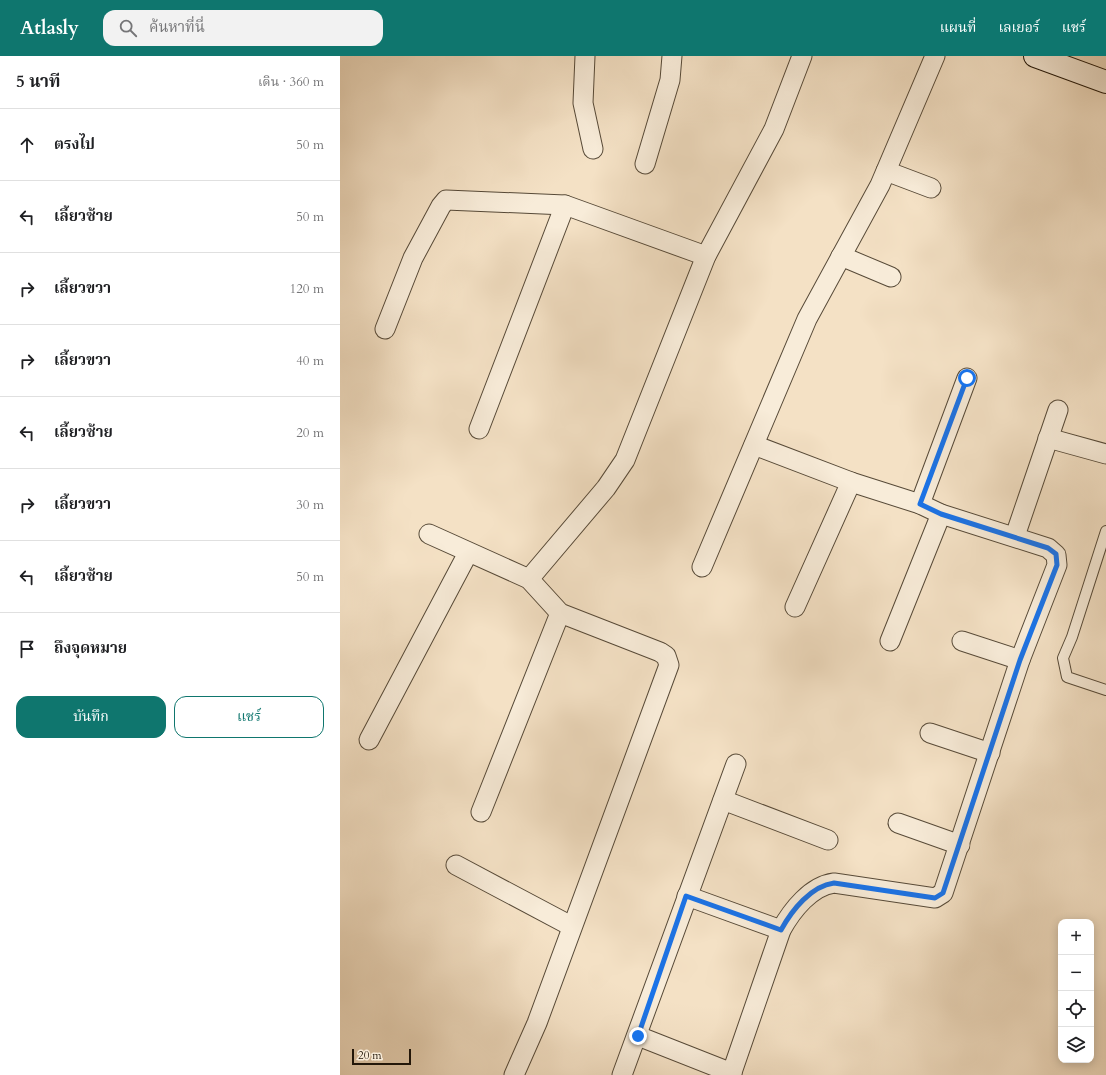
<!DOCTYPE html>
<html lang="th">
<meta charset="utf-8">
<style>
:root{--surface:#fff;--page:#f2f2f2;--text:#202124;--muted:#757577;--line:#e0e0e0;--accent:#0f766e}
body{margin:0;font-family:Cardo,"Noto Serif Thai",serif;background:var(--page);color:var(--text)}
.controls{position:absolute;right:12px;bottom:12px;display:grid;overflow:hidden;border-radius:8px;box-shadow:0 2px 10px #0003}
.controls button{width:36px;height:36px;display:grid;place-items:center;padding:0;border:0;border-bottom:1px solid var(--line);background:var(--surface);color:var(--text);font:20px sans-serif}
.scale{position:absolute;left:12px;bottom:10px;width:59px;box-sizing:border-box;padding-left:4px;border:2px solid #231709;border-top:0;font-size:11px;line-height:14px;white-space:nowrap;color:#231709;-webkit-text-stroke:3px #f8ecd9;paint-order:stroke}
.stop{position:absolute;width:12px;height:12px;margin:-9px;border:3px solid #1a73e8;border-radius:50%;background:#fff}
.stop.end{background:#1a73e8;border-color:#fff;box-shadow:0 1px 4px #0008}
.list{margin:0;padding:0;list-style:none}
h2{display:flex;justify-content:space-between;align-items:center;height:52px;margin:0;padding:0 16px;font-size:17px}
h2 small{font-size:13px;font-weight:400;color:var(--muted)}
.list li{display:grid;grid-template-columns:26px 1fr auto;gap:12px;align-items:center;box-sizing:border-box;height:72px;padding:0 16px;border-top:1px solid var(--line)}
.list b{display:block;font-size:15px;white-space:nowrap}
.list em{font-size:13px;font-style:normal;color:var(--muted)}
.actions{display:flex;gap:8px;padding:12px 16px}
.actions a{flex:1;padding:9px 0;border:1px solid var(--accent);border-radius:12px;text-align:center;font-size:14px;color:var(--accent)}
.actions .main{background:var(--accent);color:#fff}
.icon{flex:none;width:22px;height:22px;fill:none;stroke:currentColor;stroke-width:2;stroke-linecap:round;stroke-linejoin:round}
.map{position:relative;flex:none;width:766px;height:1019px;overflow:hidden}
header{display:flex;align-items:center;gap:24px;box-sizing:border-box;height:56px;padding:0 20px;background:var(--accent);color:#fff}
header strong{font-size:19px}
nav{display:flex;gap:22px;margin-inline-start:auto;font-size:14px}
.search{width:280px;height:36px;background:var(--page);display:flex;align-items:center;gap:10px;box-sizing:border-box;padding:0 14px;border-radius:12px;color:var(--muted);font-size:15px}
main{display:flex}
aside{flex:1;background:var(--surface)}
.map>svg:first-child{display:block}
</style>
<header>
<strong>Atlasly</strong>
<div class="search"><svg class="icon" aria-label="search" viewBox="0 0 24 24"><circle cx="10" cy="10" r="6"/><path d="M15 15l6 6"/></svg>ค้นหาที่นี่</div>
<nav><a>แผนที่</a><a>เลเยอร์</a><a>แชร์</a></nav>
</header>
<main>
<aside>
<h2>5 นาที<small>เดิน · 360 m</small></h2>
<ul class="list">
<li><svg class="icon" aria-label="ahead" viewBox="0 0 24 24"><path d="M12 20V5M6 11l6-6 6 6"/></svg><div><b>ตรงไป</b></div><em>50 m</em></li>
<li><svg class="icon" aria-label="left" viewBox="0 0 24 24"><path d="M17 20v-9H6M10 6l-5 5 5 5"/></svg><div><b>เลี้ยวซ้าย</b></div><em>50 m</em></li>
<li><svg class="icon" aria-label="right" viewBox="0 0 24 24"><path d="M7 20v-9h11M14 6l5 5-5 5"/></svg><div><b>เลี้ยวขวา</b></div><em>120 m</em></li>
<li><svg class="icon" aria-label="right" viewBox="0 0 24 24"><path d="M7 20v-9h11M14 6l5 5-5 5"/></svg><div><b>เลี้ยวขวา</b></div><em>40 m</em></li>
<li><svg class="icon" aria-label="left" viewBox="0 0 24 24"><path d="M17 20v-9H6M10 6l-5 5 5 5"/></svg><div><b>เลี้ยวซ้าย</b></div><em>20 m</em></li>
<li><svg class="icon" aria-label="right" viewBox="0 0 24 24"><path d="M7 20v-9h11M14 6l5 5-5 5"/></svg><div><b>เลี้ยวขวา</b></div><em>30 m</em></li>
<li><svg class="icon" aria-label="left" viewBox="0 0 24 24"><path d="M17 20v-9H6M10 6l-5 5 5 5"/></svg><div><b>เลี้ยวซ้าย</b></div><em>50 m</em></li>
<li><svg class="icon" aria-label="arrive" viewBox="0 0 24 24"><path d="M6 21V4h12l-3 4 3 4H6"/></svg><div><b>ถึงจุดหมาย</b></div></li>
</ul>
<div class="actions"><a class="main">บันทึก</a><a>แชร์</a></div>
</aside>
<div class="map">
<svg width="766" height="1019" viewBox="0 0 766 1019">
<rect width="100%" height="100%" fill="#f4e1c5"/>
<filter id="stains"><feTurbulence type="fractalNoise" baseFrequency=".005" numOctaves="4"/><feColorMatrix values="0 0 0 0 .2 0 0 0 0 .09 0 0 0 0 .02 0 0 0 .5 -.17"/></filter>
<radialGradient id="worn" r=".72"><stop offset=".6" stop-color="#630" stop-opacity="0"/><stop offset="1" stop-color="#630" stop-opacity=".3"/></radialGradient>
<g fill="none" stroke-linecap="round" stroke-linejoin="round">
<defs>
<polyline id="lane" points="766,475 732,581 723,602 727,621 766,634"/>
<g id="street">
<polyline points="245,0 243,47 253,93"/>
<polyline points="305,108 330,24 332,0"/>
<polyline points="546,115 591,132"/>
<polyline points="501,200 551,221"/>
<polyline points="45,273 73,202 101,150 106,144 225,149 366,200"/>
<polyline points="139,373 225,149"/>
<polyline points="708,382 766,398"/>
<polyline points="580,448 627,322"/>
<polyline points="89,478 189,523 220,557 320,596 326,600 329,609 197,967 174,1019"/>
<polyline points="675,480 718,354"/>
<polyline points="362,511 467,263 540,129 595,0"/>
<polyline points="189,523 266,432 285,404 366,200 434,73 462,0"/>
<polyline points="455,551 511,426"/>
<polyline points="550,585 601,458"/>
<polyline points="622,585 680,604"/>
<polyline points="590,677 650,697"/>
<polyline points="29,684 128,497"/>
<polyline points="383,744 488,784"/>
<polyline points="141,756 220,557"/>
<polyline points="558,767 620,789"/>
<polyline points="116,809 231,870"/>
<polyline points="347,840 441,874"/>
<polyline points="298,980 392,1017"/>
<polyline points="282,1019 396,708"/>
<path d="M391 1019 441 874C452 854 471 830 494 827L595 842 603 837 680 604 717 509 716 499 708 492 601 458 580 448 511 426 414 389"/>
</g>
<polyline id="secondary" points="695,0 766,26"/>
</defs>
<use href="#lane" stroke="#574a38" stroke-width="12"/>
<use href="#street" stroke="#574a38" stroke-width="21"/>
<use href="#secondary" stroke="#231709" stroke-width="24"/>
<use href="#lane" stroke="#f8ecd9" stroke-width="10"/>
<use href="#street" stroke="#f8ecd9" stroke-width="19"/>
<use href="#secondary" stroke="#f8ecd9" stroke-width="22"/>
</g>
<g fill="none" stroke-linecap="round" stroke-linejoin="round">
<path stroke="#1a73e8" stroke-width="5" d="M298 980 346 840 441 874C452 854 471 830 494 827L595 842 603 837 680 604 717 509 716 498 708 492 601 458 580 448 627 322"/>
</g>
<rect width="100%" height="100%" filter="url(#stains)"/>
<rect width="100%" height="100%" fill="url(#worn)"/>
</svg>
<div class="controls">
<button>+</button>
<button>−</button>
<button><svg class="icon" aria-label="locate" viewBox="0 0 24 24"><circle cx="12" cy="12" r="6"/><path d="M12 2v4M12 18v4M2 12h4M18 12h4"/></svg></button>
<button><svg class="icon" aria-label="layers" viewBox="0 0 24 24"><path d="M12 4l9 5-9 5-9-5zM3 14l9 5 9-5"/></svg></button>
</div>
<div class="scale">20 m</div>
<div class="stop" style="left:627px;top:322px"></div>
<div class="stop end" style="left:298px;top:980px"></div>
</div>
</main>
